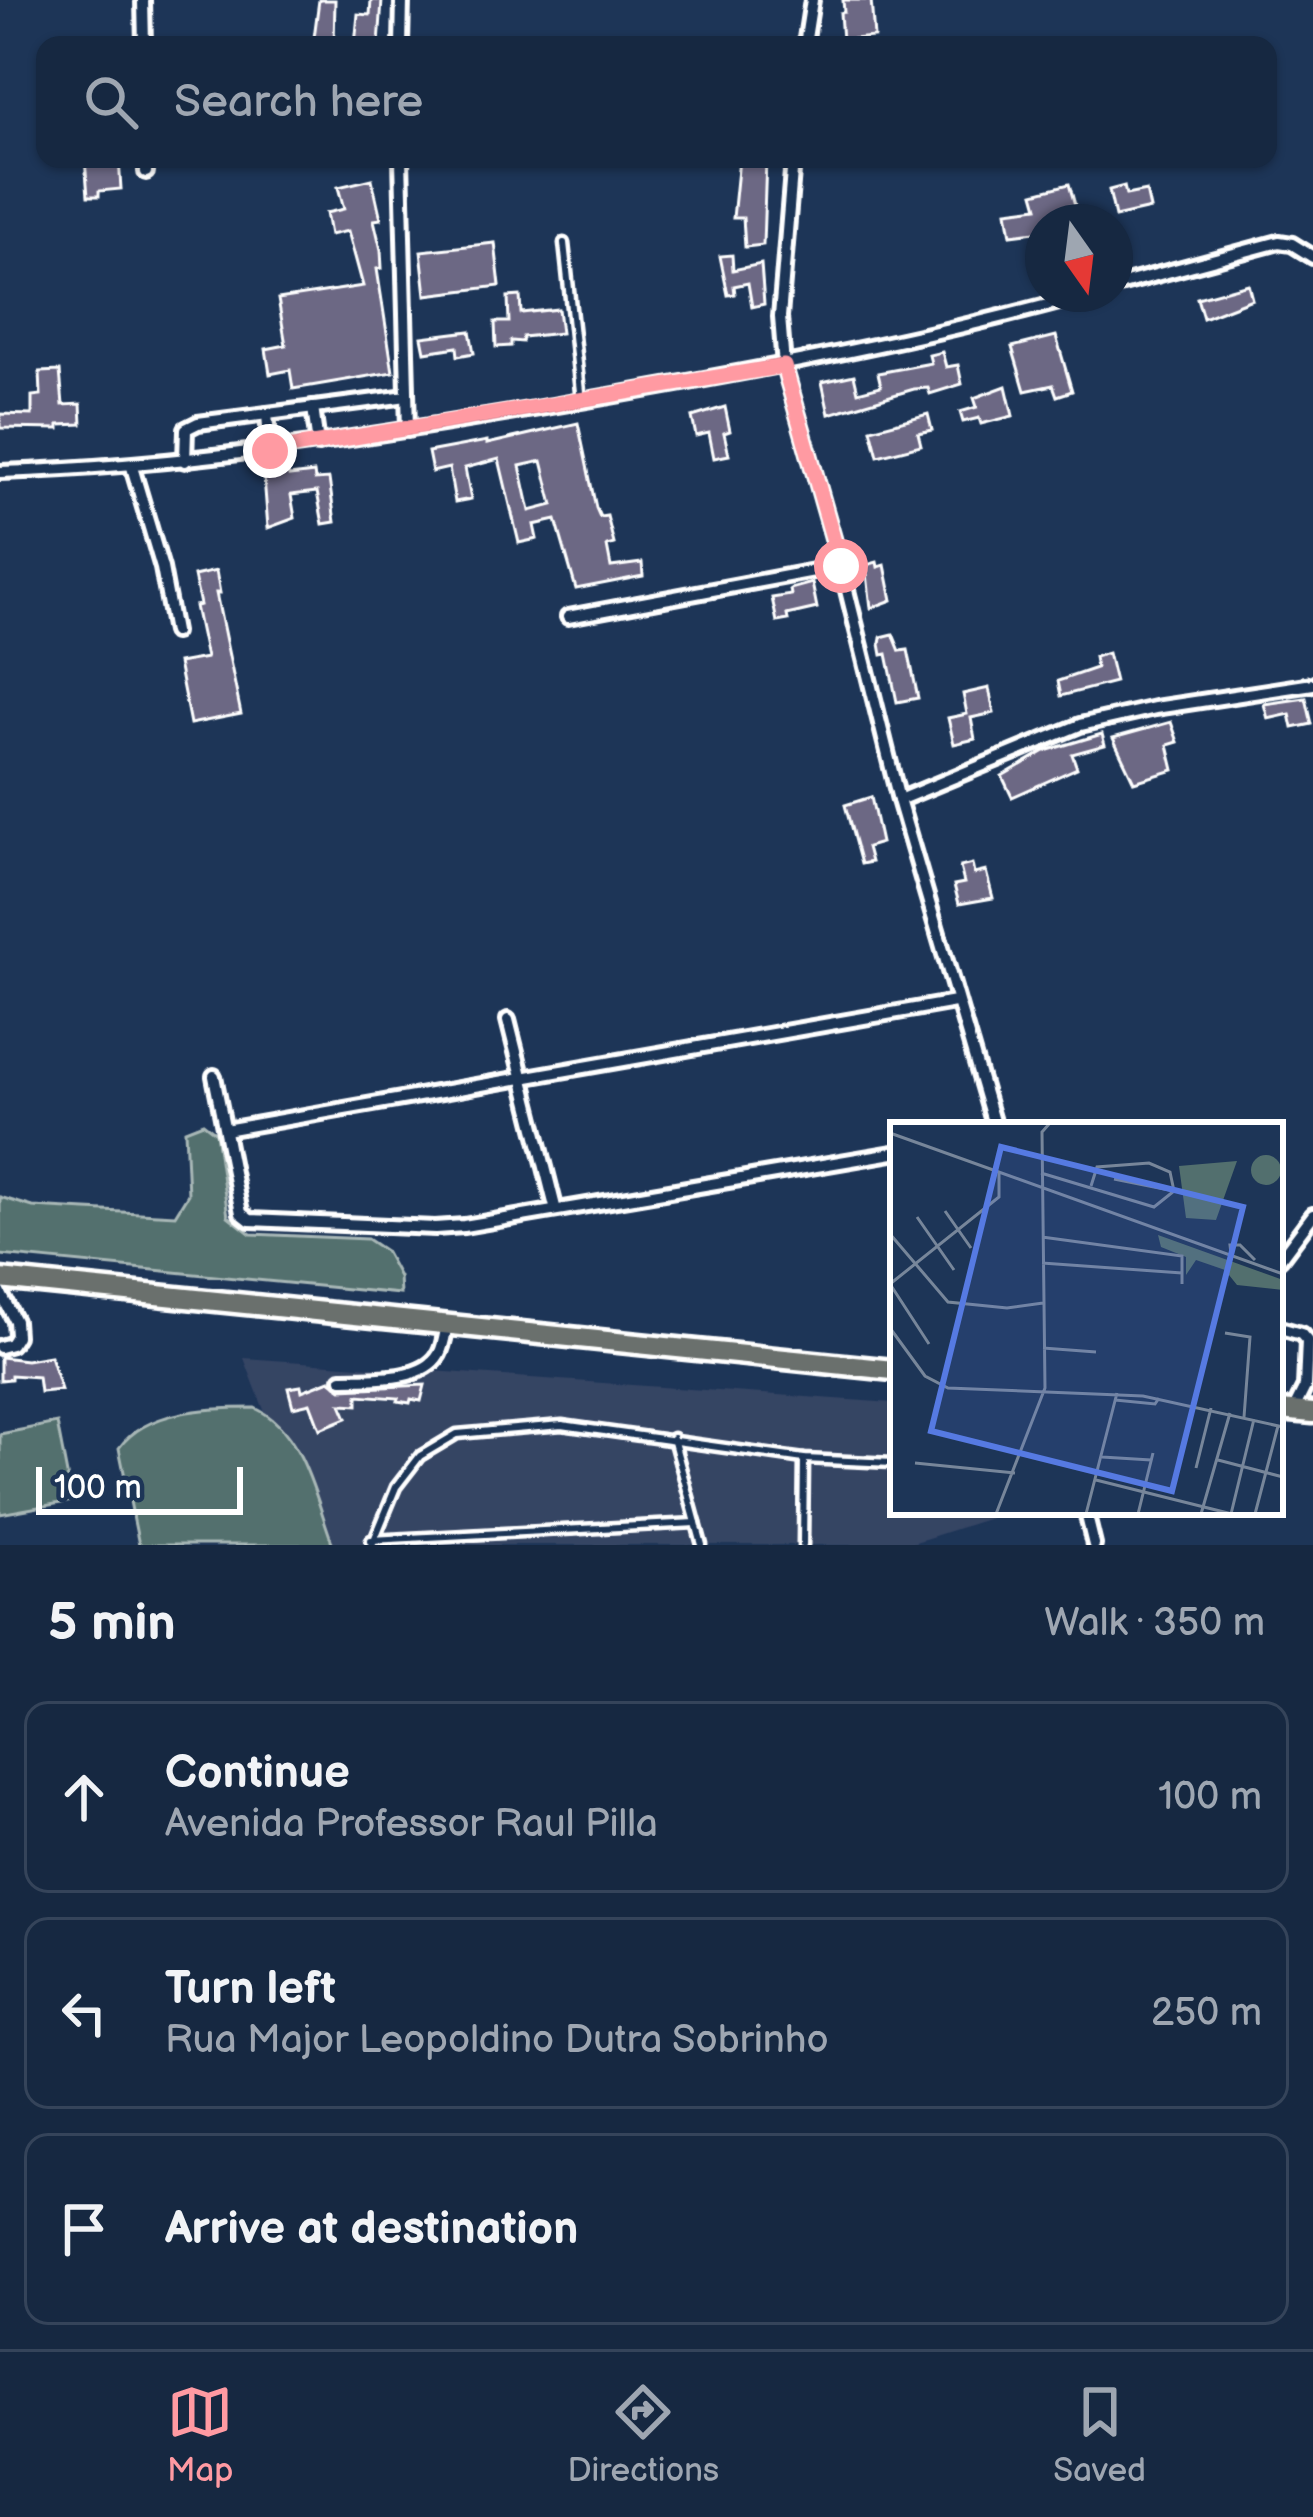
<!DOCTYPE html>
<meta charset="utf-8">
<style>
:root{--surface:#162841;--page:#1f3048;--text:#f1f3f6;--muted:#9ea6b1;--line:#35445a;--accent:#ff9aa2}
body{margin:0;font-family:"Balsamiq Sans",sans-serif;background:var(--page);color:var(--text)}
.compass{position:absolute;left:1025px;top:204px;width:108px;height:108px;border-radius:50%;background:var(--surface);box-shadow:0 3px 9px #0004;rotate:166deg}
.scale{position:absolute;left:36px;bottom:30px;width:207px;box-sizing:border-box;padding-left:12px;border:6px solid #fff;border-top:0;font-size:33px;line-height:42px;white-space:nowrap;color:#fff;-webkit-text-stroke:9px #1d3557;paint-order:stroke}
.stop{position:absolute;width:36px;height:36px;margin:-27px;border:9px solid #ff9aa2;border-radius:50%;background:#fff}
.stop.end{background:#ff9aa2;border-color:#fff;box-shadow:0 3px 12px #0008}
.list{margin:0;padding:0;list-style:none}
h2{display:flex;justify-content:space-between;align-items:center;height:156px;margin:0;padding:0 48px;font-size:51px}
h2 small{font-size:39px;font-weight:400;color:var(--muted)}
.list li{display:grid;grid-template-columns:78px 1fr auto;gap:36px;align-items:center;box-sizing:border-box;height:192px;margin:0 24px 24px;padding:0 24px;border:3px solid var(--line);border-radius:24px}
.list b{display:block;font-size:45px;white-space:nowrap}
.list p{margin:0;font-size:39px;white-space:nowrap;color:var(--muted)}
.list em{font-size:39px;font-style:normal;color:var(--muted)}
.icon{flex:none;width:66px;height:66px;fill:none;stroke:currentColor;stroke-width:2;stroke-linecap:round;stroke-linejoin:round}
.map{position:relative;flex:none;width:1313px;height:1545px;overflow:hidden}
.search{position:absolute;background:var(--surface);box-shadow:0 3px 9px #0004;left:36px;right:36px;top:36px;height:132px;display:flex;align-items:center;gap:30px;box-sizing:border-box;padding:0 42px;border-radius:24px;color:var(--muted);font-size:45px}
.sheet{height:804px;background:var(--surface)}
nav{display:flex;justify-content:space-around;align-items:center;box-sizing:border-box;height:168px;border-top:3px solid var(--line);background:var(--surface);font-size:33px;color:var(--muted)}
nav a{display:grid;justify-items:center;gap:6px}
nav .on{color:var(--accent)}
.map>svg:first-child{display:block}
</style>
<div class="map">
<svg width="1313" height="1545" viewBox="0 0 1313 1545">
<rect width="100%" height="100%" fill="#1d3557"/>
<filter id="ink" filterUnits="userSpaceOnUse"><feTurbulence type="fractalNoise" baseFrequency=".00833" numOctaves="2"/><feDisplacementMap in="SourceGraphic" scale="24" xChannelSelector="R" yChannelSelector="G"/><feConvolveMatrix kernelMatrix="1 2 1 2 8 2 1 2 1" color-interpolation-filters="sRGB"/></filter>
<g filter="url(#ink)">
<polygon fill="#354464" points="244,1358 893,1403 893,1512 1009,1512 906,1545 316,1545"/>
<g fill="#526f6e" stroke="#a8b7b6" stroke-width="3">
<polygon points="203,1123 216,1133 228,1216 251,1234 367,1239 385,1251 399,1277 400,1294 0,1255 0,1197 33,1207 175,1215 188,1194 185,1130"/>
<path d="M255 1408C304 1431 315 1498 333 1545H139L119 1448C147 1409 210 1408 255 1408Z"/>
<polygon points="57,1423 72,1501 0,1514 0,1434"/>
</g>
<g fill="#6c6784" stroke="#fff" stroke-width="3" fill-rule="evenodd">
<polygon points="319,0 335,0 334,45 313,45"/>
<polygon points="371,0 382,0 379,45 355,45 358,14 370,15"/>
<polygon points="843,0 871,0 874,37 842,40 840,13 844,12"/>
<polygon points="85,159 119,159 121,189 99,191 99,196 88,196"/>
<polygon points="739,159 766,159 763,245 745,247 743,218 733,218"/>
<polygon points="372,179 381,219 374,220 381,250 382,268 377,269 393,372 293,389 290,370 270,374 266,349 286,345 278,299 363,286 348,231 330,235 326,213 344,209 338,187"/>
<polygon points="1069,184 1075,205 1058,209 1061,222 1043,222 1043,231 1011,235 1007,211 1038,207 1034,193"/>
<polygon points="1124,186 1126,195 1146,191 1150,209 1115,217 1109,190"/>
<polygon points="495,243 500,286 426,295 421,251"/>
<polygon points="732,255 733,270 761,264 764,304 752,307 748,283 734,286 735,294 728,295 720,256"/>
<polygon points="1248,284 1252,299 1203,318 1197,298"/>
<polygon points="520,296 521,313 558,309 561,333 523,337 522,342 511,341 511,346 496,347 495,322 509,322 508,297"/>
<polygon points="470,331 474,353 458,356 457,347 425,352 422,337"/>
<polygon points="1056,336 1072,391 1057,396 1053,385 1025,391 1012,347"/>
<polygon points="942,352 946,367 958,365 962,384 930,394 928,388 914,389 829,414 822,382 854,375 858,392 881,386 878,373 931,363 929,355"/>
<polygon points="60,371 63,405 81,404 82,424 59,425 59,429 0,428 0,414 32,415 32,396 41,395 40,372"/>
<polygon points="1006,386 1013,416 981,424 979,418 963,422 960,412 977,407 974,398"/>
<polygon points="725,407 730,431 724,433 729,455 714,458 709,433 696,436 692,417"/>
<polygon points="928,414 932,430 918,433 921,445 878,456 871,429"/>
<path d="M578 423 596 508 600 517 607 516 614 544 607 546 611 567 642 563 643 576 576 589 556 520 534 525 537 539 519 543 499 459 465 468 471 499 455 502 449 468 432 472 428 452 487 441V444ZM542 461 553 505 530 511 520 466Z"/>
<polygon points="288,472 289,476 314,473 315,480 329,479 335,522 323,524 317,492 291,495 295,518 268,528 264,477"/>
<polygon points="877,562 878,567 885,565 892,600 871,608 866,565"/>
<polygon points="216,571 220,593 216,593 241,714 190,724 178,663 206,658 195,606 200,605 194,576"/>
<polygon points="812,583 817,608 787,615 788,620 777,622 772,598 791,595 790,589"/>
<polygon points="893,634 900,651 908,650 918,698 897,702 887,654 882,655 880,644 881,637"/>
<polygon points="1108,653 1115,682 1061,696 1058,681 1096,668 1094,657"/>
<polygon points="989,688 994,713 971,718 975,739 954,744 948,718 967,714 963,694"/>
<polygon points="1306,698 1312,724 1293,728 1290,714 1268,719 1264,704"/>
<polygon points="1171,722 1178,742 1168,745 1174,770 1134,782 1113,738"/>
<polygon points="1102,734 1105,745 1072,754 1077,768 1012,797 1002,776 1045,751"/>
<polygon points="871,797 881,843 867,847 871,862 861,864 845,805"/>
<polygon points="972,864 974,874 986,871 993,898 959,904 954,885 964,883 960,867"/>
<polygon points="50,1356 61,1390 40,1392 38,1377 11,1375 11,1379 0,1380 0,1357 26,1360"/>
<polygon points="330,1380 342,1389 425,1385 421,1401 411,1399 410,1403 398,1401 399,1398 358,1395 358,1405 341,1404 347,1418 320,1429 310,1403 293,1407 288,1388 301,1386 302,1391"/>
</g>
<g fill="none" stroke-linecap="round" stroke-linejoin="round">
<defs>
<g id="service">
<polyline points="564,243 581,401"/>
<polyline points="673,1438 702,1545"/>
<polyline points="371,1540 696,1523"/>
<polyline points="372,1545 396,1487 420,1456 457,1434 562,1425 804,1459 893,1463"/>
<polyline points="803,1545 804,1459"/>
</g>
<g id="minor">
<polyline points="143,0 144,45"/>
<polyline points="401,45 402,0"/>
<polyline points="805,45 812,0"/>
<polyline points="401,159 408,430"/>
<polyline points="793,159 780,317 784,366 841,566 899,800 994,1125"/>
<polyline points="146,172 146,159"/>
<polyline points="1115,286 1279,242 1292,244 1313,257"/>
<polyline points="313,408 318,444"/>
<polyline points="267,414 270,450"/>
<polyline points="185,461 186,429 198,423 407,396"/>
<polyline points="132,467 162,568 174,632"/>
<path d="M0 472C189 466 366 437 552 406 732 375 912 343 1088 294"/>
<polyline points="568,617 841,566"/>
<polyline points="899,800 1080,725 1155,708 1313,684"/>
<polyline points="508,1020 555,1207"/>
<polyline points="214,1076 241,1213 250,1220 435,1228 464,1226 893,1153"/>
<polyline points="225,1130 955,1002"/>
<polyline points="1280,1259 1313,1215"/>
<polyline points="0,1292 15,1321 16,1336 11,1344 0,1347"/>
<polyline points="1280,1328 1301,1334 1307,1341 1305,1387 1293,1411"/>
<path d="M342 1379C370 1378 423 1382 439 1354 444 1345 445 1333 447 1324"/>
<polyline points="1086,1512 1094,1545"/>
</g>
<g id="trunk">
<polyline points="0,1279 893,1370"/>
<polyline points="1280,1410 1313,1413"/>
</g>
</defs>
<use href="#service" stroke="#fff" stroke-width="15"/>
<use href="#minor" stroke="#fff" stroke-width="20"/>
<use href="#trunk" stroke="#fff" stroke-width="27"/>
<use href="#service" stroke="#1d3557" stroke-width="6"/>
<use href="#minor" stroke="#1d3557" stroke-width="10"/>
<use href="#trunk" stroke="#6b706d" stroke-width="18"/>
</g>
</g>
<g fill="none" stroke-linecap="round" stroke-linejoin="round" filter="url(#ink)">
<polyline stroke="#ff9aa2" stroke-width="15" points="270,451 784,366 841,566"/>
</g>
<g transform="translate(890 1122)">
<rect width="393" height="393" fill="#1d3557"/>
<path d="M361 48a15 15 0 1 1 30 0a15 15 0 1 1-30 0ZM347 39 326 98 296 96 289 44ZM268 113 393 158V168L347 163 335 148 306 138 296 153V135L271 125Z" fill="#526f6e"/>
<path fill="none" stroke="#77869a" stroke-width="3" d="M0 11 393 152M151 51 264 85 284 69M224 57 284 69M201 64 207 45 259 41 280 50 284 69M55 89 81 126M27 95 64 148M0 112 58 180 117 186 153 181M152 115 292 134V162M341 132 340 123H350L365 138M152 141 292 151M0 162 109 75V51M0 162 39 222M0 206 35 254 58 266 253 274 393 305M335 211 360 215 354 295M153 226 206 230M225 278 265 282 269 276M212 335 261 338M328 338 393 355M25 341 125 351M306 346 321 286M206 358 342 392M106 392 155 266 152 10 160 1M196 392 227 271M248 392 263 331M311 392 340 291M341 392 364 297M365 392 388 304"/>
<path fill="#567ae2" fill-opacity="0.15" stroke="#567ae2" stroke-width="6" d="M111 25 353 85 282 369 41 309Z"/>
<rect width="393" height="393" fill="none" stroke="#fff" stroke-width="6"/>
</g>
</svg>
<svg class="compass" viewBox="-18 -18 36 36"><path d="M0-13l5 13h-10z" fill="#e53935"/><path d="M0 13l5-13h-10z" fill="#9ea6b1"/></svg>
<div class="scale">100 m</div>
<div class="stop" style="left:841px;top:566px"></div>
<div class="stop end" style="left:270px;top:451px"></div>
<div class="search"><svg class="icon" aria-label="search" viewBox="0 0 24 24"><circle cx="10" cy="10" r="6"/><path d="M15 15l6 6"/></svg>Search here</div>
</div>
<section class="sheet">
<h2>5 min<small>Walk · 350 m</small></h2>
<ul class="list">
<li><svg class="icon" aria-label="ahead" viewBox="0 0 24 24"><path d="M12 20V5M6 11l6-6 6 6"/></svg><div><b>Continue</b><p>Avenida Professor Raul Pilla</p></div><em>100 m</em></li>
<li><svg class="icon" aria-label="left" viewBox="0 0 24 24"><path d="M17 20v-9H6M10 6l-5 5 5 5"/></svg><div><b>Turn left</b><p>Rua Major Leopoldino Dutra Sobrinho</p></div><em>250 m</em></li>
<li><svg class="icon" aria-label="arrive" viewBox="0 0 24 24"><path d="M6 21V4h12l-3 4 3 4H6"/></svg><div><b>Arrive at destination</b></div></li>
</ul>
</section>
<nav>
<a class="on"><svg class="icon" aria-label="map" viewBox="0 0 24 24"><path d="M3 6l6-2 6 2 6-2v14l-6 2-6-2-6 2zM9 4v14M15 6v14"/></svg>Map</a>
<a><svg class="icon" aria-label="directions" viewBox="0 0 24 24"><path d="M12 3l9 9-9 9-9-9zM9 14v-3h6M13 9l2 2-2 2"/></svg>Directions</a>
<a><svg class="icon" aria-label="saved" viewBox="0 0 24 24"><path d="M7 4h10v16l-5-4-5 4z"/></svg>Saved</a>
</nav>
